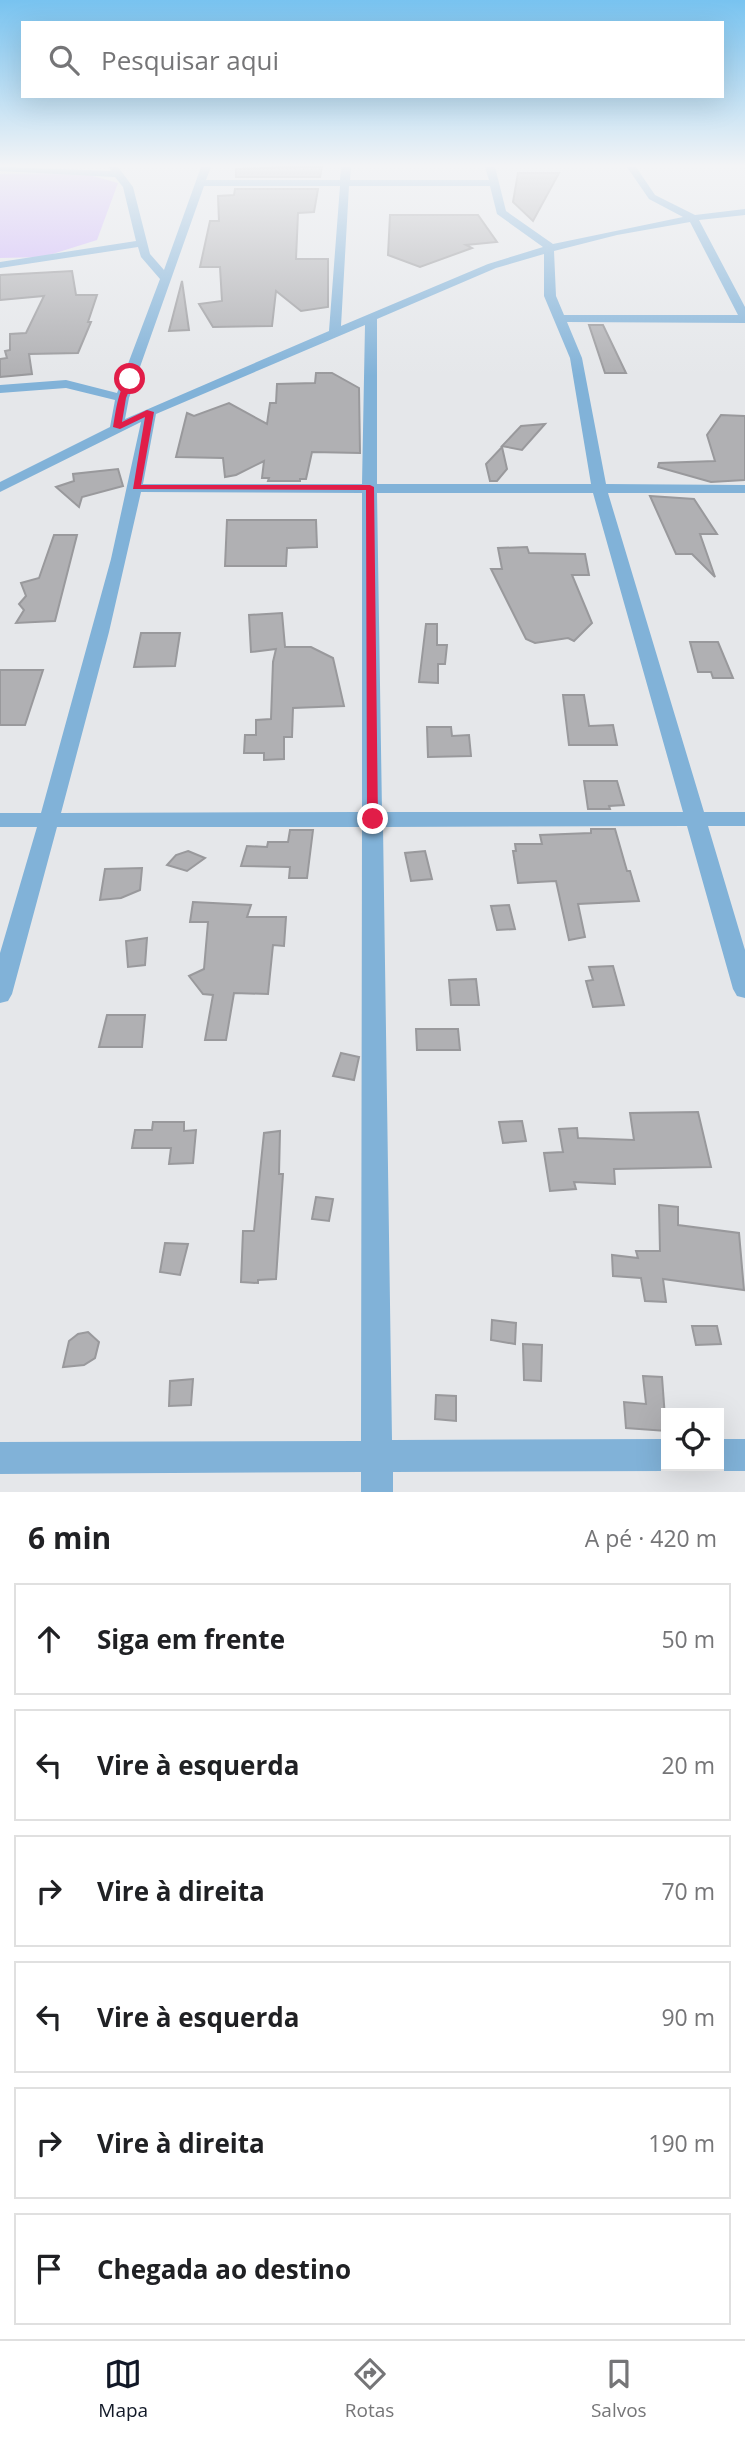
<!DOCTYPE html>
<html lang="pt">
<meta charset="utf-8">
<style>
:root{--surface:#fff;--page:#f6f6f6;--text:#202124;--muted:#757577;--line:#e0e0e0;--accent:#111827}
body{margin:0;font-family:"Open Sans",sans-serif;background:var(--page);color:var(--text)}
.controls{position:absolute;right:21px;bottom:21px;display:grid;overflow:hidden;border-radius:0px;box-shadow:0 7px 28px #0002}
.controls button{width:63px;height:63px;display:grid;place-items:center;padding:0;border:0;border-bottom:2px solid var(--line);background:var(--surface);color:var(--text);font:35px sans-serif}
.stop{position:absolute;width:21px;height:21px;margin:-16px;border:5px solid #e11d48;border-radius:50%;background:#fff}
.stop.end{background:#e11d48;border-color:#fff;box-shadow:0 2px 7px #0008}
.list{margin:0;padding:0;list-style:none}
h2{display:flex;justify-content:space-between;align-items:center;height:91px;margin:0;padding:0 28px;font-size:30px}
h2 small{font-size:23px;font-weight:400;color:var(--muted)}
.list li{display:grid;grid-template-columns:46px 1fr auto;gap:21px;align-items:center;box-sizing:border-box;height:112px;margin:0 14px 14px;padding:0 14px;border:2px solid var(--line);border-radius:0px}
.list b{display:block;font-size:26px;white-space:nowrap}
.list em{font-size:23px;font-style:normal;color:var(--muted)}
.icon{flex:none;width:38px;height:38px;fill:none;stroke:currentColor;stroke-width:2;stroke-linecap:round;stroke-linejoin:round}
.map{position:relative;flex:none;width:745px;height:1492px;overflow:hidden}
.search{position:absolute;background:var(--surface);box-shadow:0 7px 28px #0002;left:21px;right:21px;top:21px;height:77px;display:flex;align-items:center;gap:18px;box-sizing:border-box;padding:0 24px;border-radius:0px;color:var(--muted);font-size:26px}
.sheet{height:847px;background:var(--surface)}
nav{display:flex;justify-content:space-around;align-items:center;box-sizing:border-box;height:98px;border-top:2px solid var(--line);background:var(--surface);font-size:19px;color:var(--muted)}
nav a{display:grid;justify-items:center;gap:4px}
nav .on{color:var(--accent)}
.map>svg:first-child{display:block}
</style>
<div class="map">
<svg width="745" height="1492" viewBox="0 0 745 1492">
<rect width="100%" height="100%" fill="#e5e7ea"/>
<polygon fill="#cfb5fb" points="82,173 118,183 97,240 43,257 0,258 0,174"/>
<g fill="#b0b0b3" stroke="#99999c" stroke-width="2">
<polygon points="298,167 322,167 320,177 236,177 236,169"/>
<polygon points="518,173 559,173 533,221 513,202"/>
<polygon points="235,189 318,189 314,212 298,213 296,259 328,259 328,307 301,311 276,291 272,326 213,327 199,304 222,301 220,267 200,267 210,221 219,221 218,196 234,195"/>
<polygon points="390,215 478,215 497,242 466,245 472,248 420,267 388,255"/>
<polygon points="72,271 76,295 97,295 88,322 91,322 78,353 29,354 32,374 0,377 0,359 7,358 5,351 10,350 10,334 26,333 44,296 0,300 0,275"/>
<polygon points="182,281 189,330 169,331"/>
<polygon points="589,325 603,325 626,373 605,373"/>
<polygon points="316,373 332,373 359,388 360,453 312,452 306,479 300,479 300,481 268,481 269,478 262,478 264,461 236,475 225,477 223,458 176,457 187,413 194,416 229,403 267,424 270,403 276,403 277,384 315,383"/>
<polygon points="721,415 745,416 745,480 711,482 658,467 659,463 715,461 707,435"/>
<polygon points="545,424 522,450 502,446 521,426"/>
<polygon points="502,447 507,469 497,481 490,481 486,464"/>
<polygon points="118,469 123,486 82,497 79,507 56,487 74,481 73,474"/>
<polygon points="650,496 694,499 717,534 700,534 715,577 692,554 676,554"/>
<polygon points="227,520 316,520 317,547 287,548 286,566 225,566"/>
<polygon points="54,535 77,535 55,621 16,623 24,610 19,604 26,596 21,583 39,578"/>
<polygon points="527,547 529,553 585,554 589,575 572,575 592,623 574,641 568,638 535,643 526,639 491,569 502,569 498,548"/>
<polygon points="282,613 285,647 311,647 333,658 344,706 293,708 292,737 284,737 284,759 264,760 264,753 244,753 245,735 256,735 256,720 271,719 273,662 276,649 251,652 249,615"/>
<polygon points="426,624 437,624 437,645 447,645 445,664 438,664 438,683 419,682"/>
<polygon points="141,633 180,633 175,666 134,667"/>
<polygon points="690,642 718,642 733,678 713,678 711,672 698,672"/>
<polygon points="0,670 43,670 25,725 0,725"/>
<polygon points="563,695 584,695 589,726 613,725 617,745 569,745"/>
<polygon points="427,727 451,727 452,736 469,735 471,756 428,757"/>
<polygon points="584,781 617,781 624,805 609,806 610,809 588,809"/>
<polygon points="591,829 615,829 627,871 630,871 639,901 578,904 585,937 569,940 556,881 518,883 513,851 516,851 515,844 542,844 540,835 591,833"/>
<polygon points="290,830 313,830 307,878 289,878 290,867 241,866 247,846 267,847 268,842 288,842"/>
<polygon points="188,851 205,858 187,871 167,865 176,855"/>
<polygon points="425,851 432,879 411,881 405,853"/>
<polygon points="142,868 140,890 121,898 100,900 105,869"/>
<polygon points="193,902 251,905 247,917 286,917 284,946 273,945 268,994 234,993 226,1040 205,1040 213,995 203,994 189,976 204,969 208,922 190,922"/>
<polygon points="509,905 515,929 497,930 491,906"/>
<polygon points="147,938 145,965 128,967 126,941"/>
<polygon points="613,966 624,1005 593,1007 586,981 593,980 589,967"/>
<polygon points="476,979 479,1005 451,1005 449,980"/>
<polygon points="107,1015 145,1015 142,1047 99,1047"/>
<polygon points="416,1029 458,1029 460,1050 417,1050"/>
<polygon points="341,1053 359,1057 354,1080 333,1076"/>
<polygon points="698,1112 711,1167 614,1169 615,1184 574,1182 576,1189 550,1191 544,1153 563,1152 559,1129 577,1128 578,1138 634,1140 630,1113"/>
<polygon points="522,1121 526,1141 503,1143 499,1122"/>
<polygon points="153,1122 184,1122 184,1131 196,1130 193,1163 169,1164 171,1148 132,1148 135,1130 152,1130"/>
<polygon points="280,1131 279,1174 283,1174 276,1279 258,1280 258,1283 241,1282 243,1231 254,1231 264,1133"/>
<polygon points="316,1197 333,1199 329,1221 312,1219"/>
<polygon points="659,1205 678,1207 678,1225 739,1233 744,1290 663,1279 666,1302 645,1301 641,1278 613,1276 612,1255 638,1258 636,1251 660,1251"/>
<polygon points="165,1243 188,1244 180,1275 160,1272"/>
<polygon points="492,1320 516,1323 515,1344 491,1340"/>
<polygon points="692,1326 717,1326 721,1344 696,1345"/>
<polygon points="88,1332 99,1342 95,1358 84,1365 63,1367 69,1341 78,1334"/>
<polygon points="523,1344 542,1345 541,1381 524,1380"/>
<polygon points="643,1376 662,1377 666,1431 626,1428 624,1402 646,1404"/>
<polygon points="193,1379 191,1405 169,1406 170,1381"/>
<polygon points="436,1395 456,1396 456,1421 435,1419"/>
</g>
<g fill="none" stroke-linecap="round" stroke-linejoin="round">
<g fill="#81b2d8" fill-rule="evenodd">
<path d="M0 167 111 171 109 167H118L133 187 150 254 164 270 201 167H211L206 180H340L341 167H351L350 180H489L485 167H495L506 211 553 244 683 217 649 199 627 167H636L655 195 695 215 745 209V215L699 220 745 307V323L567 322 582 358 606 484 745 485V493H608L704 812H745V826H708L745 950V998L737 996 733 989 687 826 383 827 392 1440 666 1439V1466H677L666 1471 393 1472V1492H361V1472L0 1474V1442L361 1441 362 827H57L12 994 8 1001 0 1003V953L37 827H0V813H41L111 559 141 422 0 492V482L110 427 115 400 66 388 0 393V385L66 380 117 393 160 279 141 257 138 247 0 268V262L136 241 123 187 115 177 0 171ZM204 186H340L329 331 125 419 129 398ZM349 186H490L497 214 543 247 488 264 341 326ZM690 222 738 315H564L556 296 554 251 617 235ZM544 254V296L570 358 591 484H377V319L496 268ZM365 325 362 484H143L156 414ZM141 492 362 493V812L61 813 109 632ZM377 493H593L683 812H382Z"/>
<polygon points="719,1439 745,1439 745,1471 719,1471 708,1466 719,1466"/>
</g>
</g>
<linearGradient id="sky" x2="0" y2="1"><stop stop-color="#78c3f0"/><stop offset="0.44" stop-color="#f3f4f6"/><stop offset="1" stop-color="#f3f4f6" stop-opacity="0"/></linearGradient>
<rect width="745" height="376" fill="url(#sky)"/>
<path fill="#e11d48" d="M130 377 134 379 126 398 122 422 147 410 154 412 141 485H370L374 487 378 822H369L367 819 366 490 133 489 145 417 120 429 113 427C116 411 118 387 130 377Z"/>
</svg>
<div class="controls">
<button><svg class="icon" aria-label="locate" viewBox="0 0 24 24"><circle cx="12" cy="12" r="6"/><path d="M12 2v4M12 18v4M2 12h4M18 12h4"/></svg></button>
</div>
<div class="stop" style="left:130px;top:379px"></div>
<div class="stop end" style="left:373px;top:819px"></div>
<div class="search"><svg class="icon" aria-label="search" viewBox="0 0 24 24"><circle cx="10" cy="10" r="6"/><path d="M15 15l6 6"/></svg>Pesquisar aqui</div>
</div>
<section class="sheet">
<h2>6 min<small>A pé · 420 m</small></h2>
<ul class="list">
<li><svg class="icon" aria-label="ahead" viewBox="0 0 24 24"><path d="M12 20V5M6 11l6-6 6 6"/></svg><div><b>Siga em frente</b></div><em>50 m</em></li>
<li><svg class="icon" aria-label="left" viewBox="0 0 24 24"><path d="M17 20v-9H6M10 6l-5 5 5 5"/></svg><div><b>Vire à esquerda</b></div><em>20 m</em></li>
<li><svg class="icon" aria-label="right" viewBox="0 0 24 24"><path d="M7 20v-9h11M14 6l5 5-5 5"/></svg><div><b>Vire à direita</b></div><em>70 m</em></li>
<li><svg class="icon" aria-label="left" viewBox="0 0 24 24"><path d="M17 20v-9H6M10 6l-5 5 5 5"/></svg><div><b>Vire à esquerda</b></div><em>90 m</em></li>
<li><svg class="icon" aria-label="right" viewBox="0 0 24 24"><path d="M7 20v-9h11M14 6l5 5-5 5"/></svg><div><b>Vire à direita</b></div><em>190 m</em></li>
<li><svg class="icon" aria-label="arrive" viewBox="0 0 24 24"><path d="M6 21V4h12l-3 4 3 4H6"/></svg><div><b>Chegada ao destino</b></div></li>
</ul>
</section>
<nav>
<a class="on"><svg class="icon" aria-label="map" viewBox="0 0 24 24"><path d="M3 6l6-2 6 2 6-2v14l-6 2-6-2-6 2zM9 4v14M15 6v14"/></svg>Mapa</a>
<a><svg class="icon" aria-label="directions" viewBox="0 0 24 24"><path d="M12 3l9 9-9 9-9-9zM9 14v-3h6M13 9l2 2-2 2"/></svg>Rotas</a>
<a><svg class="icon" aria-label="saved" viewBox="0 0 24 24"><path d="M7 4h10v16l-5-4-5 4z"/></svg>Salvos</a>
</nav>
